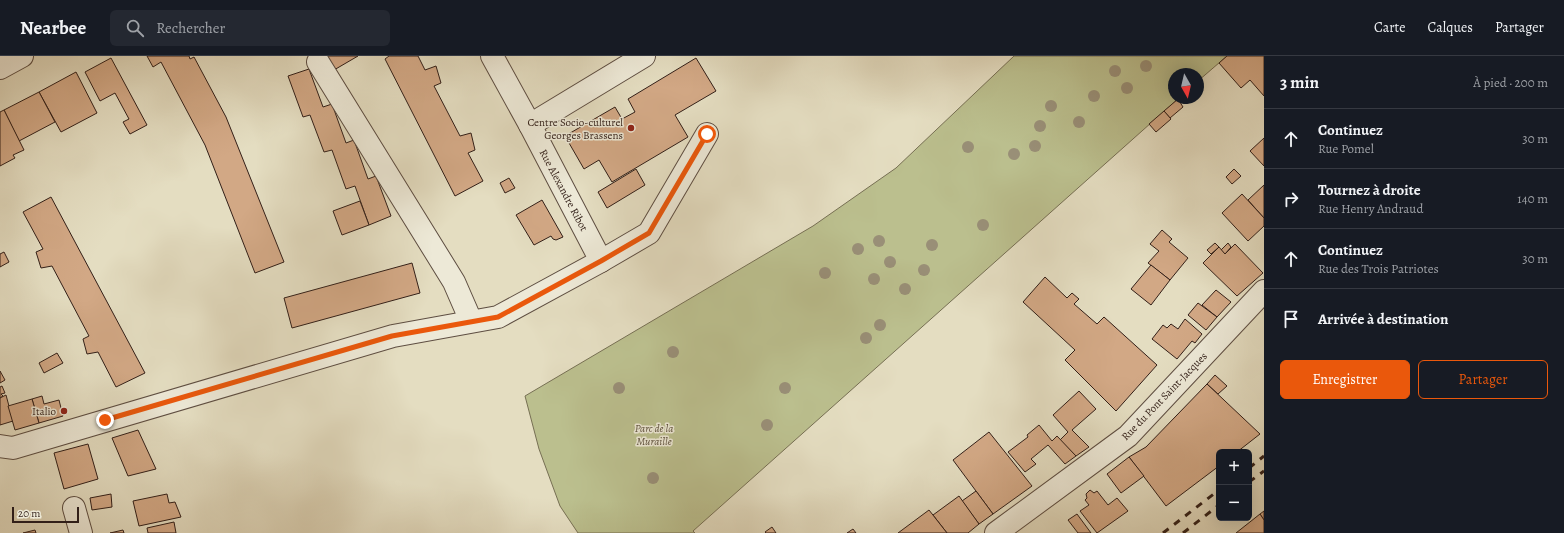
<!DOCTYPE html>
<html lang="fr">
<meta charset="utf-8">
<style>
:root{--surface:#171b24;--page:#242831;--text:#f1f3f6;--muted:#9ea1a6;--line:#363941;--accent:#ea580c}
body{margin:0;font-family:Alegreya,serif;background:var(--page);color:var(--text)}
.controls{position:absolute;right:12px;bottom:12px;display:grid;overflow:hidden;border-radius:6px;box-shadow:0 4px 16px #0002}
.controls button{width:36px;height:36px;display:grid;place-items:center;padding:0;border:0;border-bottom:1px solid var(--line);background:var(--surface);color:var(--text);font:20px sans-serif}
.compass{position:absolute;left:1168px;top:12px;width:36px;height:36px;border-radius:50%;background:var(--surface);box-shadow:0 4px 16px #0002;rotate:172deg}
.scale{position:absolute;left:12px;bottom:10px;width:67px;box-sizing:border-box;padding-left:4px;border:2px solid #321f18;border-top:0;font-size:11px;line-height:14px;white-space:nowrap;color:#321f18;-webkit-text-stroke:3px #ede9d7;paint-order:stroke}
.stop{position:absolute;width:12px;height:12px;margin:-9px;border:3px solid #ea580c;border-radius:50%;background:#fff}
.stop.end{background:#ea580c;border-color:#fff;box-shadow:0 1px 4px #0008}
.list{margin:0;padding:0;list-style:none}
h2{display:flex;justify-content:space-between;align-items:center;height:52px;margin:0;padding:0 16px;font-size:17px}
h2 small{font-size:13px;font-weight:400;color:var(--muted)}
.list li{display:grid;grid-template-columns:26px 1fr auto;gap:12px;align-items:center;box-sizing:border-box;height:60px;padding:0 16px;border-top:1px solid var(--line)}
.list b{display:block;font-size:15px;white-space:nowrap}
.list p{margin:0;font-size:13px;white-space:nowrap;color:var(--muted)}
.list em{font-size:13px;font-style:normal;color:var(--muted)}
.actions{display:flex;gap:8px;padding:12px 16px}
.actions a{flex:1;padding:9px 0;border:1px solid var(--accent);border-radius:6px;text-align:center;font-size:14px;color:var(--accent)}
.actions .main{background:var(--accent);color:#fff}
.icon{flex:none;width:22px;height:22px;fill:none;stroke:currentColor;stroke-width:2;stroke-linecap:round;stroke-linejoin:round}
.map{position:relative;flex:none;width:1264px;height:477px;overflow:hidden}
header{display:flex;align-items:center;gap:24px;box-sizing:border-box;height:56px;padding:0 20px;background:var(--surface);border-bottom:1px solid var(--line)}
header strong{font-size:19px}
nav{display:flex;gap:22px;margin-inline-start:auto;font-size:14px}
.search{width:280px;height:36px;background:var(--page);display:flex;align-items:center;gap:10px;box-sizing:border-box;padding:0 14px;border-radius:6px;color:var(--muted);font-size:15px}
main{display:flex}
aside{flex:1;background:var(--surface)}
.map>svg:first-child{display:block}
</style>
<header>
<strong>Nearbee</strong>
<div class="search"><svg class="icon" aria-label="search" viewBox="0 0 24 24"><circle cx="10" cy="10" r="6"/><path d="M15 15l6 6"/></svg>Rechercher</div>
<nav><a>Carte</a><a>Calques</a><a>Partager</a></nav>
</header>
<main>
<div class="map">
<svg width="1264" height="477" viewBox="0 0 1264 477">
<rect width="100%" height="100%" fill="#e4ddc1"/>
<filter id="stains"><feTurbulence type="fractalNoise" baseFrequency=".005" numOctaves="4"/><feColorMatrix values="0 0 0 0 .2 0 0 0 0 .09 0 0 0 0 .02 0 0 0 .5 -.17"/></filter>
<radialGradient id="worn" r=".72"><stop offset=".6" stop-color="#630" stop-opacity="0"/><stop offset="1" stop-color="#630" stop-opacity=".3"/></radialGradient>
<polygon fill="#bbbf8e" stroke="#766f53" points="1014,0 1227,0 1198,25 1198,18 1174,18 1174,42 1179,42 693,475 695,477 578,477 560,450 539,393 525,340 813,170 896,112"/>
<g fill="#d2a885" stroke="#321f18">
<polygon points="147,0 189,0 190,3 194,1 226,61 284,206 255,217 205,89 161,6 153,11"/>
<polygon points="325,0 358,0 334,14"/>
<polygon points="389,0 418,0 425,14 436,10 441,27 434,30 460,80 471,77 475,94 468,97 483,125 455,140 385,3"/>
<polygon points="1227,0 1264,0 1264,40 1250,24 1241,32 1219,7"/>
<polygon points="111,2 147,69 130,78 123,66 129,63 115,37 100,45 85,16"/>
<polygon points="696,2 716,35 675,59 688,81 612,126 599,104 584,113 565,80 615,51 622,63 635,56 628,43"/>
<polygon points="309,13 323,51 332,48 346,87 354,84 368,123 376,120 391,160 369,169 355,130 346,133 332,94 324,96 310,59 303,61 288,20"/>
<polygon points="76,16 97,57 61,76 39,36"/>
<polygon points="39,36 55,66 19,85 4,54"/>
<polygon points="1178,43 1183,51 1170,62 1164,55"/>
<polygon points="4,54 24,94 13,99 15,102 0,110 0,56"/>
<polygon points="1164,55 1171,63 1156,76 1149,68"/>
<polygon points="1264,82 1264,110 1250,95"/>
<polygon points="636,113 645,129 607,152 598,136"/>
<polygon points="1234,113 1241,120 1232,128 1226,121"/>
<polygon points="509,122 515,132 505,137 500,127"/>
<polygon points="1264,129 1264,162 1248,144"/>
<polygon points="1242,138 1264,162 1264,170 1248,185 1222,157"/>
<polygon points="51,141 145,317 116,331 98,296 87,298 83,283 89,280 52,210 41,212 36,196 43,193 23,156"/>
<polygon points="542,144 563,181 556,184 553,183 551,180 534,189 516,159"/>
<polygon points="360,145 369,169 342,179 333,155"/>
<polygon points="1162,174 1172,183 1169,186 1188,202 1170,224 1148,207 1159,195 1150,188"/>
<polygon points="1215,187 1219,191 1211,198 1207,194"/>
<polygon points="1228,187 1231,191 1225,198 1221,194"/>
<polygon points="1235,188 1263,217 1237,240 1203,207 1219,191 1225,198"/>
<polygon points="4,196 9,206 0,211 0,198"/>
<polygon points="412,207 420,237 292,272 284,242"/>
<polygon points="1151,209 1170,224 1151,249 1131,233"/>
<polygon points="1045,221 1067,242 1072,237 1079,243 1074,248 1097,268 1104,261 1157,309 1116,355 1065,304 1075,294 1023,246"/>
<polygon points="1216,234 1231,246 1217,261 1202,249"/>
<polygon points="1198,247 1217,261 1206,274 1188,259"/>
<polygon points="1185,263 1202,278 1195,287 1192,285 1177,303 1152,283 1163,269 1167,272 1171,268 1178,273"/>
<polygon points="57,297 63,307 44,317 39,307"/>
<polygon points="0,315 5,324 0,327"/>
<polygon points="1215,319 1227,330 1218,338 1207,328"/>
<polygon points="1207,328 1260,378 1237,396 1219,396 1219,410 1166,450 1129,401 1146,391"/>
<polygon points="2,330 5,337 1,338 3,340 0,342 0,331"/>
<polygon points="1079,335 1096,353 1072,374 1089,391 1076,400 1060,384 1068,376 1053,359"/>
<polygon points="6,339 13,365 0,369 0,342"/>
<polygon points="42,340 44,348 59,344 63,360 39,367 32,343"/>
<polygon points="32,343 39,367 15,374 8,350"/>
<polygon points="1039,369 1052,385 1057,380 1076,400 1065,408 1048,389 1031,403 1036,408 1025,416 1008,396 1028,381 1027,379"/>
<polygon points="138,374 156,413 128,420 112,382"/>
<polygon points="989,376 1032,430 993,458 953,404"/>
<polygon points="88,388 98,423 64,433 54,397"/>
<polygon points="1129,401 1144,420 1121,437 1107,418"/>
<polygon points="1090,434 1094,437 1097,435 1108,449 1117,442 1128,455 1097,477 1080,455 1089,449 1085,444 1087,442 1086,438"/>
<polygon points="976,435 993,458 979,468 962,445"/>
<polygon points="111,438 112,451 92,454 90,442"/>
<polygon points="167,438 169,447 175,446 181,461 139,470 133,445"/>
<polygon points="959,440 979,468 968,477 947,477 933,459"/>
<polygon points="929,454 947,477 898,477"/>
<polygon points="1264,455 1264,464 1260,458"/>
<polygon points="1077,458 1091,477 1078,477 1068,464"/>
<polygon points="1260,458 1264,464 1264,477 1236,477"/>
<polygon points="174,466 176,477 148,477 147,472"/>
<polygon points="772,471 776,477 766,477 765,476"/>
<polygon points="853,473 856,477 847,477"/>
<polygon points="35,474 36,477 23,477"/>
<polygon points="123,474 124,477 110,477"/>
</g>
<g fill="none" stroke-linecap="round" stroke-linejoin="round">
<defs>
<g id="minor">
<polyline points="492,0 530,69 601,205"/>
<polyline points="318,6 454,226 471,265"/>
<polyline points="0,12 22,0"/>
<polyline points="530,69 644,0"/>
<polyline points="0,390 13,392 393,280 498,261 601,205 649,177 707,78"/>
<polyline points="74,452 81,477"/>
<polyline points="996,477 1128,380 1264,235"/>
</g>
</defs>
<use href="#minor" stroke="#5e4e42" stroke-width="24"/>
<use href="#minor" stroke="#ede9d7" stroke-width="22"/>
<g stroke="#321f18" stroke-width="3" stroke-dasharray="7 7" stroke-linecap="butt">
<polyline points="1249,412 1264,400"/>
<polyline points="1249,426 1264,415"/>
<polyline points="1163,477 1219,434"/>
<polyline points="1183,477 1219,449"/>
</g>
</g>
<g fill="#998f77">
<circle cx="1146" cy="10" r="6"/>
<circle cx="1115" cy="15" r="6"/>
<circle cx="1127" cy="32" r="6"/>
<circle cx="1094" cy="40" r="6"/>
<circle cx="1051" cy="50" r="6"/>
<circle cx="1079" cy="66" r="6"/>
<circle cx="1040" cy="70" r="6"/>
<circle cx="1035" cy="90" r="6"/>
<circle cx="968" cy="91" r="6"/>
<circle cx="1014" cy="98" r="6"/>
<circle cx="983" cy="169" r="6"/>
<circle cx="879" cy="185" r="6"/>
<circle cx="932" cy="189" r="6"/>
<circle cx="858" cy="193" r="6"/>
<circle cx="890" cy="206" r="6"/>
<circle cx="924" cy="214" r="6"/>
<circle cx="825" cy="217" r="6"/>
<circle cx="874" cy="223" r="6"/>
<circle cx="905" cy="233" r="6"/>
<circle cx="880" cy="269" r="6"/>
<circle cx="866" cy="282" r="6"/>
<circle cx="673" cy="296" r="6"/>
<circle cx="619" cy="332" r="6"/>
<circle cx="785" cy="332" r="6"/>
<circle cx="767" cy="369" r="6"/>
<circle cx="653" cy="422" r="6"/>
</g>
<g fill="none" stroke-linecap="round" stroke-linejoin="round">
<polyline stroke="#ea580c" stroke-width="5" points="105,364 392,280 498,261 601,205 649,177 707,78"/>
</g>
<g fill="#8f2418" stroke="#ede9d7" stroke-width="1.5">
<circle cx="631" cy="72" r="4"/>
<circle cx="64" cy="355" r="4"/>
</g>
<g text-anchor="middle" stroke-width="3" stroke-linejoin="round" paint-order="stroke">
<g font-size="11" fill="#321f18" stroke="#ede9d7" text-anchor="end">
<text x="623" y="70">Centre Socio-culturel<tspan x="623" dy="13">Georges Brassens</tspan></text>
<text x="56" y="359">Italio</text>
</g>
<g font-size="11" fill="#321f18" stroke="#ede9d7">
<text transform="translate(564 134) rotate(62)" y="4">Rue Alexandre Ribot</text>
<text transform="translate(1164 340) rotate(-46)" y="4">Rue du Pont Saint-Jacques</text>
</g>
<g font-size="11" font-style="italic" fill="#5b4f3b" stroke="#ede9d7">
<text x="654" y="376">Parc de la<tspan x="654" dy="13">Muraille</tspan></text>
</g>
</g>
<rect width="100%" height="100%" filter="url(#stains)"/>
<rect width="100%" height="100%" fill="url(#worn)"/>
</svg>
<div class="controls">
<button>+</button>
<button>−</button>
</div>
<svg class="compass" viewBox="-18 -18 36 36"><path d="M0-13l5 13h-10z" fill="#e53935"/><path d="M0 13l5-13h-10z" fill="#9ea1a6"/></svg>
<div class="scale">20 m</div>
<div class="stop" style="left:707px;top:78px"></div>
<div class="stop end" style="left:105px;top:364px"></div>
</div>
<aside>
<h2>3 min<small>À pied · 200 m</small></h2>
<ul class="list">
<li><svg class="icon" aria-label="ahead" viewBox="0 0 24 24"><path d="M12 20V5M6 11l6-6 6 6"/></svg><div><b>Continuez</b><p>Rue Pomel</p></div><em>30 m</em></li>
<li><svg class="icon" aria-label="right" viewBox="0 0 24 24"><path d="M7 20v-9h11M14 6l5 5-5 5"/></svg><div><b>Tournez à droite</b><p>Rue Henry Andraud</p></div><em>140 m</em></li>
<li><svg class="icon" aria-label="ahead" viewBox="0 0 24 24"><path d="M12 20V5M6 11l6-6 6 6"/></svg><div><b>Continuez</b><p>Rue des Trois Patriotes</p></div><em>30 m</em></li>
<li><svg class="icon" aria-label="arrive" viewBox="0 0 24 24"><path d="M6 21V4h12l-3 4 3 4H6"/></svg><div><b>Arrivée à destination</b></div></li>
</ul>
<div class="actions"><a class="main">Enregistrer</a><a>Partager</a></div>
</aside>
</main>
